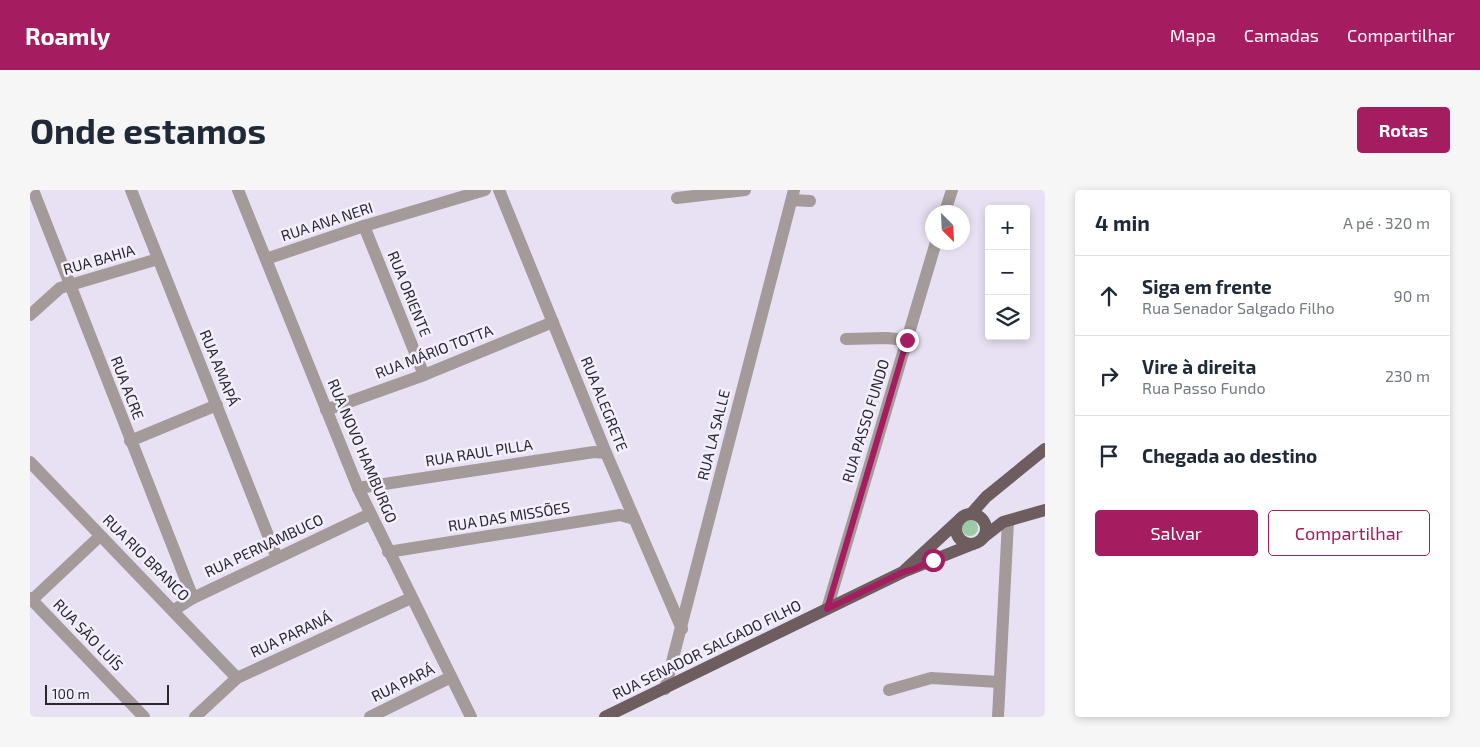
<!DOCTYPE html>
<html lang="pt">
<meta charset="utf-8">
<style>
:root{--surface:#fff;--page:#f6f6f7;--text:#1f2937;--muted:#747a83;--line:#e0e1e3;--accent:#a61c61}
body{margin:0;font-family:"Exo 2",sans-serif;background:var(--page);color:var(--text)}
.controls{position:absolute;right:15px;top:15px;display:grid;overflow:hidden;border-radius:5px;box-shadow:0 2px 8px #0003}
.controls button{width:45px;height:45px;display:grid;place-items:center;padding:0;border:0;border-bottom:1px solid var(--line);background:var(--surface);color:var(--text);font:25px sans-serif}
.compass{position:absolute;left:895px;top:15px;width:45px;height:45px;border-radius:50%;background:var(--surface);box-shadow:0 2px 8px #0003;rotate:156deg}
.scale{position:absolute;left:15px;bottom:12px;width:124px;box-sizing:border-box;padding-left:5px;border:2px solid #2a282e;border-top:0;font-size:14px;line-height:18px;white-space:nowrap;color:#2a282e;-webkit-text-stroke:4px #f3effe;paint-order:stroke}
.stop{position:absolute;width:15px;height:15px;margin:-11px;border:4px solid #a61c61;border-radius:50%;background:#fff}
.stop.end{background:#a61c61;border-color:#fff;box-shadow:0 1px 5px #0008}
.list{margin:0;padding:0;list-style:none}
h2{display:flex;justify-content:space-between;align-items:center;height:65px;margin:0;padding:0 20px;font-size:21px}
h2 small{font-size:16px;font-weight:400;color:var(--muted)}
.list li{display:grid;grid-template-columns:32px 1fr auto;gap:15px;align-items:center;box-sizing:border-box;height:80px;padding:0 20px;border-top:1px solid var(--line)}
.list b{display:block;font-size:19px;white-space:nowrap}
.list p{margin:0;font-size:16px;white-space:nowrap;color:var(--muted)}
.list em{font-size:16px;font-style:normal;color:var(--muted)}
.actions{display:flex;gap:10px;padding:15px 20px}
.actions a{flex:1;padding:11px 0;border:1px solid var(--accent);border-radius:5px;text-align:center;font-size:18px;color:var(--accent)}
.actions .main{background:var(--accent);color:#fff}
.icon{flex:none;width:28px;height:28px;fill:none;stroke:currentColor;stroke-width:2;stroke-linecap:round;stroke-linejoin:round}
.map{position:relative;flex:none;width:1015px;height:527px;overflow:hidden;border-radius:5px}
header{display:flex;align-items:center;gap:30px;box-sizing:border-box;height:70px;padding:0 25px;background:var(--accent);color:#fff}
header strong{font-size:24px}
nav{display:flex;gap:28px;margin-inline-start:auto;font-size:18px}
.intro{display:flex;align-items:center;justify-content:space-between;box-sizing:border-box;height:120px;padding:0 30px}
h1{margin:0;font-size:35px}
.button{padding:12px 22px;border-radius:5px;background:var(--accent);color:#fff;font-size:18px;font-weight:700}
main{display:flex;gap:30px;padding:0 30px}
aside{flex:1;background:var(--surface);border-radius:5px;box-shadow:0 2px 8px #0003}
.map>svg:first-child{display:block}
</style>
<header>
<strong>Roamly</strong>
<nav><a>Mapa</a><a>Camadas</a><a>Compartilhar</a></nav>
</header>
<div class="intro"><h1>Onde estamos</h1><a class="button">Rotas</a></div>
<main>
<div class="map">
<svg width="1015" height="527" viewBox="0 0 1015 527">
<rect width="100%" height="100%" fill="#e7e1f3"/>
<circle fill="#9bcba6" cx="940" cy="338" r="8"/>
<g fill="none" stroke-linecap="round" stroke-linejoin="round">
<g stroke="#a49a9a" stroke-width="12">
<polyline points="3,0 163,408"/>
<polyline points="101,0 247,368"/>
<polyline points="208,0 328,298 441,527"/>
<polyline points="469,0 576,263 652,439"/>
<polyline points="647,8 715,0"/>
<polyline points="762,10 780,11"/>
<polyline points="915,22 922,0"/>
<polyline points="334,36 394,185"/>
<polyline points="236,69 334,36 455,0"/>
<polyline points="0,125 30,98 128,69"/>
<polyline points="816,149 856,148 877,150"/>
<polyline points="296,220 394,185 523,132"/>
<polyline points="100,251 187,215"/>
<polyline points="0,272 207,488"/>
<polyline points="328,298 564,262 576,263"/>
<polyline points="358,362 590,325 604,329"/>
<polyline points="0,408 114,527"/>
<polyline points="2,410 70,346"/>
<polyline points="797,419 906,52"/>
<polyline points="144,420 163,408 340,324"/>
<polyline points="635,499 764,0"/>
<polyline points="859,500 901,488 969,492"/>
<polyline points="165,527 207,488 381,408"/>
<polyline points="340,527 421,487"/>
<polyline points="968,527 978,331"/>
</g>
<g stroke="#6d5d5e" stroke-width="12">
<circle cx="941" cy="339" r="15"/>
<polyline points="941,324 956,307 1015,259"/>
<polyline points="955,346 973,332 1015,320"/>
<polyline points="875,380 928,331"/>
<polyline points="575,527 873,382 943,354"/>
</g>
</g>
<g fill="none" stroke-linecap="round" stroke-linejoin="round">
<polyline stroke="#a61c61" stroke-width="6" points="877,150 797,419 873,382 884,379 903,370"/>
</g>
<g text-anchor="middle" stroke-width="5" stroke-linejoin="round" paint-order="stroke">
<g font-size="15" fill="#2a282e" stroke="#f3effe">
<text transform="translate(297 32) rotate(-18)" y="5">RUA ANA NERI</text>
<text transform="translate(69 70) rotate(-16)" y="5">RUA BAHIA</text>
<text transform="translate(379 104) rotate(68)" y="5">RUA ORIENTE</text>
<text transform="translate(404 162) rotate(-21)" y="5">RUA MÁRIO TOTTA</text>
<text transform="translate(189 178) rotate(68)" y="5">RUA AMAPÁ</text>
<text transform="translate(97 198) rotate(69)" y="5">RUA ACRE</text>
<text transform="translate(574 214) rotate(68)" y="5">RUA ALEGRETE</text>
<text transform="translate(836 231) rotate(-73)" y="5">RUA PASSO FUNDO</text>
<text transform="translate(684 245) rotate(-76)" y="5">RUA LA SALLE</text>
<text transform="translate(332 261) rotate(67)" y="5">RUA NOVO HAMBURGO</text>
<text transform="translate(449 263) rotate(-9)" y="5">RUA RAUL PILLA</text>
<text transform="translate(479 327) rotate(-9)" y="5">RUA DAS MISSÕES</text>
<text transform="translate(234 356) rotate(-25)" y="5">RUA PERNAMBUCO</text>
<text transform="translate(116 368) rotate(45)" y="5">RUA RIO BRANCO</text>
<text transform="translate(58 445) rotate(46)" y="5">RUA SÃO LUÍS</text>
<text transform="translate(261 445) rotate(-25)" y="5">RUA PARANÁ</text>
<text transform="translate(677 460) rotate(-26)" y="5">RUA SENADOR SALGADO FILHO</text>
<text transform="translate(373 493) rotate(-26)" y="5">RUA PARÁ</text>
</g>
</g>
</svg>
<div class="controls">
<button>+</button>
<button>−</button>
<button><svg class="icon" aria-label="layers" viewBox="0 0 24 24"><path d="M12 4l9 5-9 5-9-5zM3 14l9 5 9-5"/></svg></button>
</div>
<svg class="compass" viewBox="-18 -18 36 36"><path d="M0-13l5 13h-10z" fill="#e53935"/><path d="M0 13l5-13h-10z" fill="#747a83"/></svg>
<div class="scale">100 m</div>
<div class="stop" style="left:903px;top:370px"></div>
<div class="stop end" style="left:877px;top:150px"></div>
</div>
<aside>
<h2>4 min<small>A pé · 320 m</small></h2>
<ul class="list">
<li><svg class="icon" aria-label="ahead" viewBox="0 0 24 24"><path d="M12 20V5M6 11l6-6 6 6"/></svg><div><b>Siga em frente</b><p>Rua Senador Salgado Filho</p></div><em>90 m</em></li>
<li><svg class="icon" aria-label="right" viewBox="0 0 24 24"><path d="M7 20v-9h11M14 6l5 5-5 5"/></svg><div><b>Vire à direita</b><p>Rua Passo Fundo</p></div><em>230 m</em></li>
<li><svg class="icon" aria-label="arrive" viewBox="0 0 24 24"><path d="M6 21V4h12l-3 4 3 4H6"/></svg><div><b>Chegada ao destino</b></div></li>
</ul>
<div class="actions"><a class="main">Salvar</a><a>Compartilhar</a></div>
</aside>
</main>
